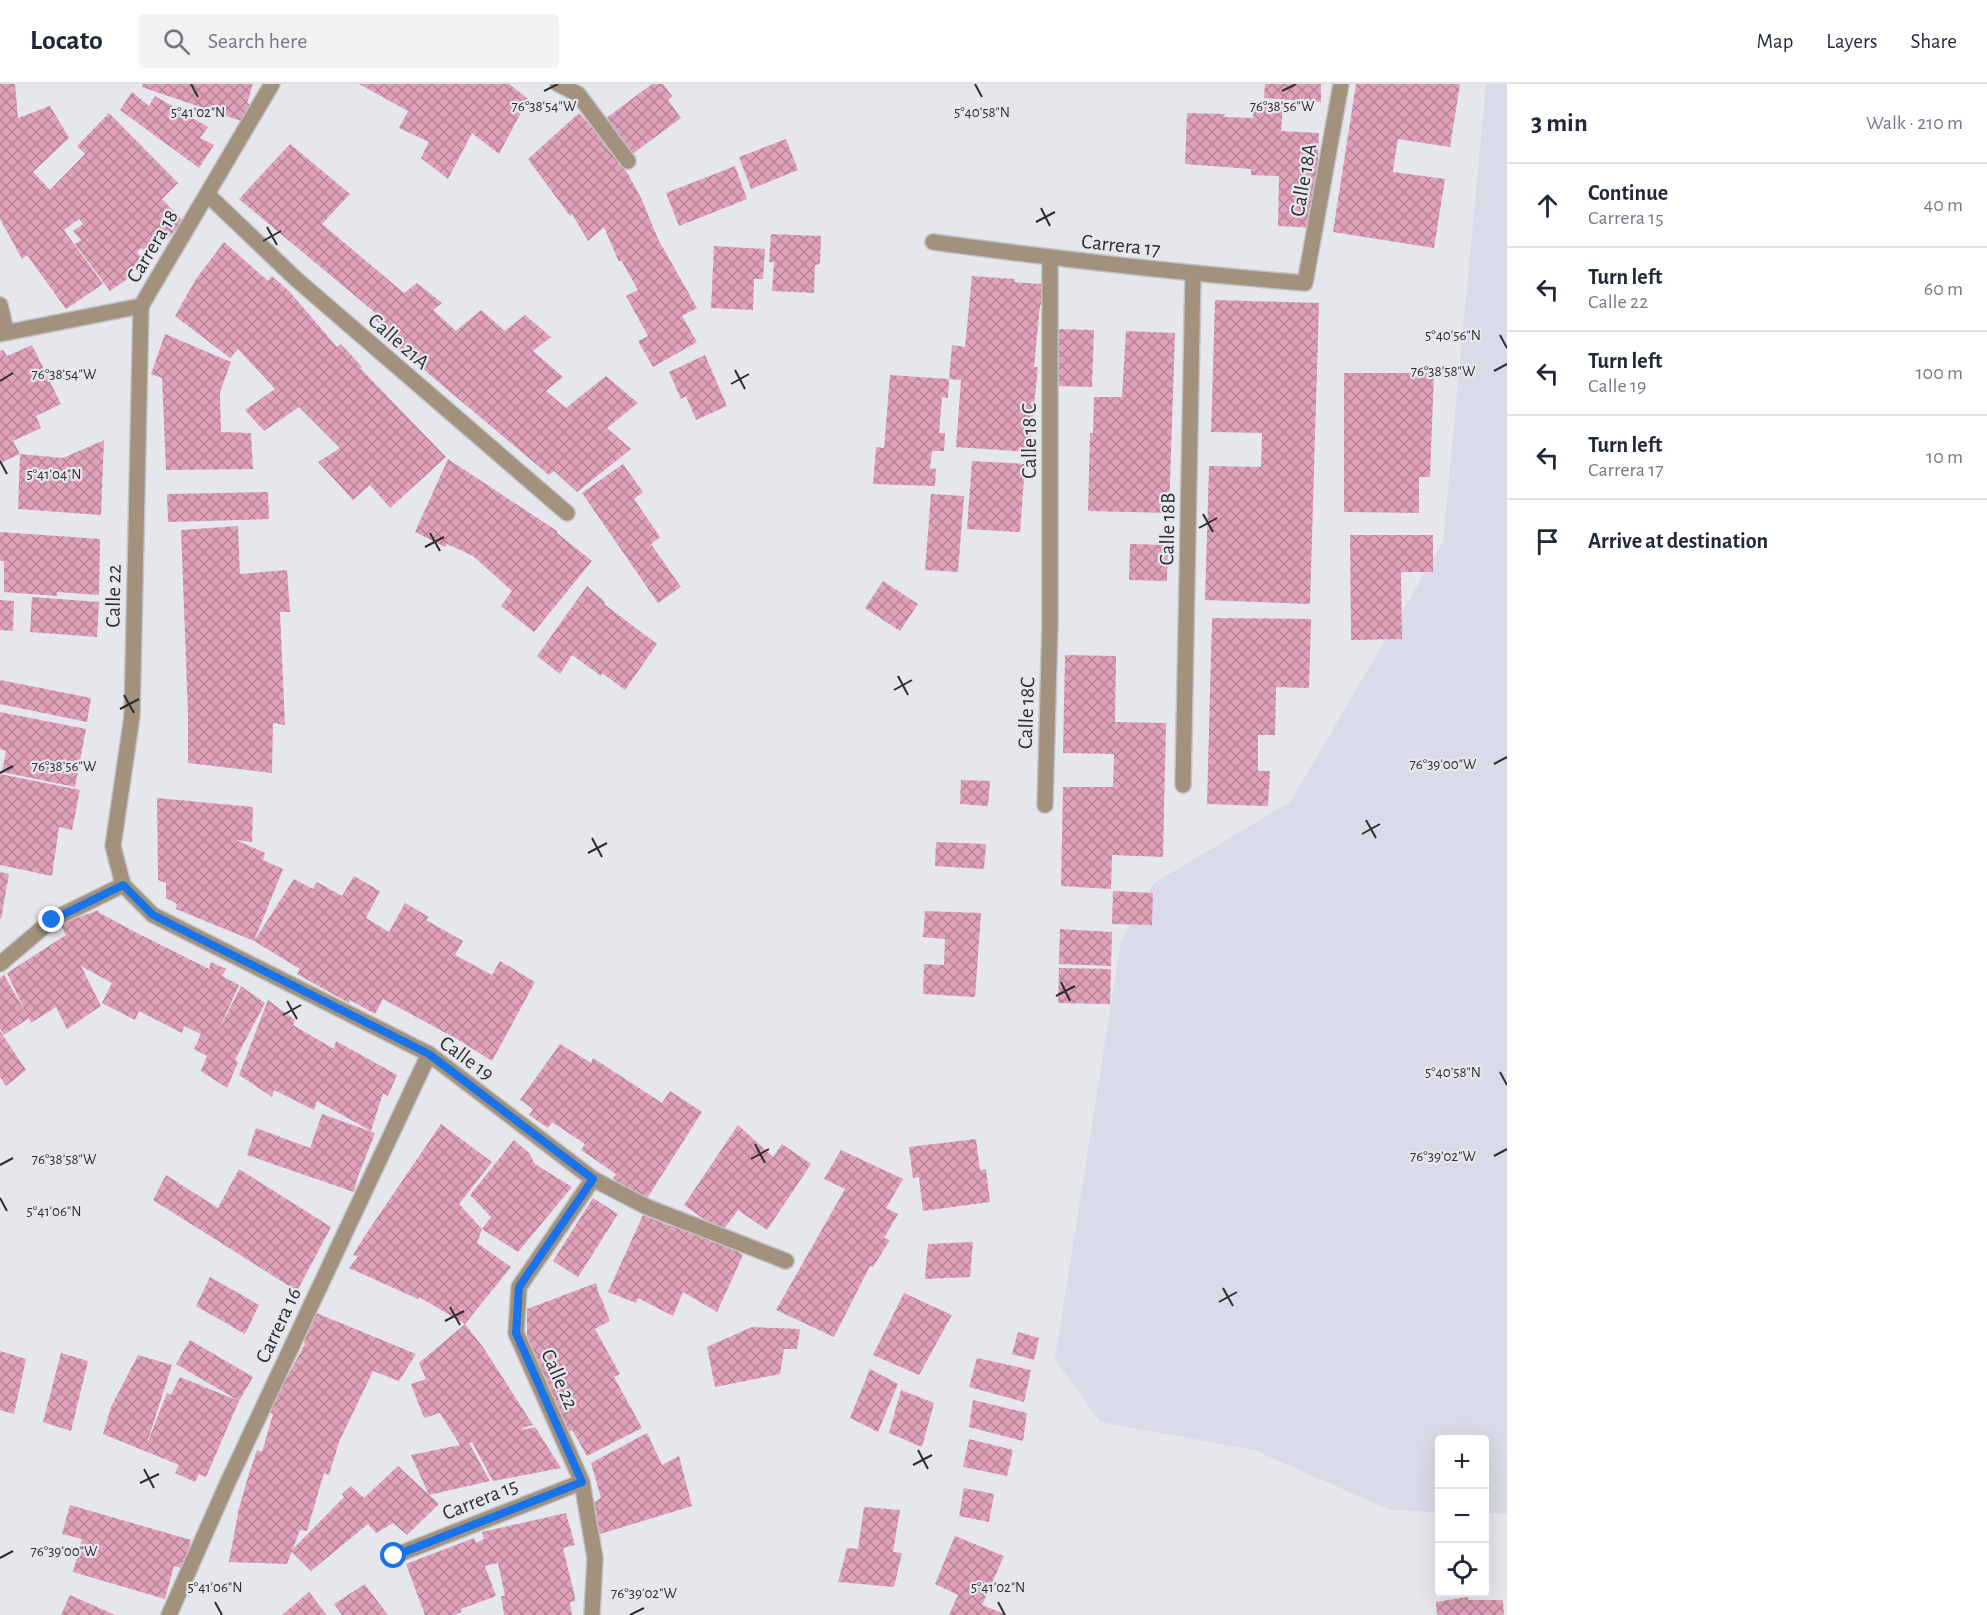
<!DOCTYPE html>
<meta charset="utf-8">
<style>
:root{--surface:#fff;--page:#f2f2f3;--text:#1f2937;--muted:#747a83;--line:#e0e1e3}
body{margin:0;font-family:"Alegreya Sans",sans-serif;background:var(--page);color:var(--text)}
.controls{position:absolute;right:18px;bottom:18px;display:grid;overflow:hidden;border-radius:6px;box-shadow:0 6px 24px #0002}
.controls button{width:54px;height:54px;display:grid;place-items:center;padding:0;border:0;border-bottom:2px solid var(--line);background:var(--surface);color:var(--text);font:30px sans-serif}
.stop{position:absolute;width:18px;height:18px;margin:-14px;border:4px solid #1a73e8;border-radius:50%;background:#fff}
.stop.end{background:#1a73e8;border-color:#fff;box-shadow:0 2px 6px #0008}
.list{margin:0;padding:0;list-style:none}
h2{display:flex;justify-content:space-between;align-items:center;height:78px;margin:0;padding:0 24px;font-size:26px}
h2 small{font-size:20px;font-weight:400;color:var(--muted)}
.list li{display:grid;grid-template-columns:39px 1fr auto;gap:18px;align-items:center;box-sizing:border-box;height:84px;padding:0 24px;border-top:2px solid var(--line)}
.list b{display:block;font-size:22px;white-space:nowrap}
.list p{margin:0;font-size:20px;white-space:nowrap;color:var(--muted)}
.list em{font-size:20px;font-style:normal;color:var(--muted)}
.icon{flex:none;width:33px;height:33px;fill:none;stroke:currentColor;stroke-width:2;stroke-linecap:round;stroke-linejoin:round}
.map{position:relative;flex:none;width:1507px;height:1531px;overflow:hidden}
header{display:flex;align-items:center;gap:36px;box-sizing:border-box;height:84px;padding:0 30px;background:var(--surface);border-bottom:2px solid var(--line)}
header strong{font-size:28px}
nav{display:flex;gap:33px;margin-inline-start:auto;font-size:21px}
.search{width:420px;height:54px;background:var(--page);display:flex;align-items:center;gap:15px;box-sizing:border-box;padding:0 21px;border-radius:6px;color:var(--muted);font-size:22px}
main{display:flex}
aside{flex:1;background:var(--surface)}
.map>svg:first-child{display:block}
</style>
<header>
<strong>Locato</strong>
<div class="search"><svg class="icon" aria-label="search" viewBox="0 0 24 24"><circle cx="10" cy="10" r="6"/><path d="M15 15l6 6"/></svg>Search here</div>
<nav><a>Map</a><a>Layers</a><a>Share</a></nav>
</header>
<main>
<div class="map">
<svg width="1507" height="1531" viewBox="0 0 1507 1531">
<defs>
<pattern id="building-cross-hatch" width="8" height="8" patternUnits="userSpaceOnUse" patternTransform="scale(1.5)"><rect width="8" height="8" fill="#e0a1b9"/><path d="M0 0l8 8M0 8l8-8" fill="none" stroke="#b68497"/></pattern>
</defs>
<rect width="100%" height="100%" fill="#e6e7ed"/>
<polygon fill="#dadbe8" points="1486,0 1507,0 1507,1430 1485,1429 1484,1356 1440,1356 1439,1428 1390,1426 1254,1366 1100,1338 1055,1275 1121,857 1154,799 1290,718 1443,458"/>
<g fill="url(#building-cross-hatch)">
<polygon points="0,0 15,0 18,34 50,22 69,54 33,88 50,106 85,70 77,62 109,29 178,99 162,115 184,138 167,155 164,152 151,165 148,162 144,166 141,164 137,168 142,175 129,187 133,191 110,207 75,160 81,156 73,147 83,140 79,135 64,146 103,200 66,225 27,171 22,175 0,135"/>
<polygon points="143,0 251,0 253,1 247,19 253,21 247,39 142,3"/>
<polygon points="359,0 509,0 528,15 499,70 472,49 448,95 421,74 429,58 399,44 408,27"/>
<polygon points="652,0 663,0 672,12 668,16 681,34 631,71 605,35"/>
<polygon points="1265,0 1321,0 1321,18 1264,14"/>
<polygon points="1356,0 1460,0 1450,63 1398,55 1393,85 1393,88 1445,95 1434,164 1333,148"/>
<polygon points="132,8 149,22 155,12 208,43 200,54 214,61 199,84 120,26"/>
<polygon points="1254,23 1283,23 1281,47 1319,49 1315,144 1278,142 1279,92 1251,91 1251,85 1185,80 1187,29 1225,30 1224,33 1253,34"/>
<polygon points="579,29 606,59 628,90 642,116 658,155 697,224 682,232 697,258 653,283 638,257 648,252 626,212 638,206 621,176 619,178 604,143 588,157 572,130 570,132 528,75"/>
<polygon points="786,55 798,86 751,105 739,73"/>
<polygon points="290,60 350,110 322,140 404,209 417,199 442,219 433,226 456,247 481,226 505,247 525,231 551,253 533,267 563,293 546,307 566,324 606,292 638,319 607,344 631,365 577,408 554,387 549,391 392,259 397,255 373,234 378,231 239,115"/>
<polygon points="735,82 747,115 679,142 666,109"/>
<polygon points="771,150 821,152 820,180 815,181 814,209 772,207 774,178 769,178"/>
<polygon points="224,158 268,197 272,192 289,207 337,263 341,260 362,283 360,284 446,373 390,424 370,401 353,416 318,378 340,364 299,323 264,347 245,326 275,305 238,265 230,274 175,232 196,195"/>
<polygon points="714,162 765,165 763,195 754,195 753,226 711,224"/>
<polygon points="972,192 1015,195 1014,198 1042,200 1041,209 1046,210 1045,221 1040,221 1034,283 1038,283 1029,368 956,363 961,296 949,295 952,261 965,263"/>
<polygon points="1215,216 1319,219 1310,520 1205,516 1209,382 1261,383 1262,349 1211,348"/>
<polygon points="1058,245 1094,246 1092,303 1057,302"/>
<polygon points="1126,247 1175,249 1169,429 1088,427 1090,349 1093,349 1094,313 1122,313"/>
<polygon points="165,250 231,278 220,308 221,348 251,349 253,385 166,386 162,294 151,290"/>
<polygon points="32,261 61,320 36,332 41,344 13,357 20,370 0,379 0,267 3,266 7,272"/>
<polygon points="705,271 727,322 696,336 686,312 681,315 669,288"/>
<polygon points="1344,289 1434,289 1430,393 1419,393 1419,429 1344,428"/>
<polygon points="890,291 949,295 948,314 942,313 939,349 945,349 944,367 932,367 930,384 936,385 935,402 873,400 876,363 884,364"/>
<polygon points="104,356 101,431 18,425 20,370 63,374"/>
<polygon points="448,375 557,447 557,449 592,477 534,548 501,522 512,507 473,472 447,460 445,463 415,448"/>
<polygon points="972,377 1025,380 1020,448 967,445"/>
<polygon points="623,380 643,408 634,415 660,453 651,460 681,503 658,519 582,409"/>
<polygon points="268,408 269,435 168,438 167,410"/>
<polygon points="931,410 964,412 958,488 925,486"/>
<polygon points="238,442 240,490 287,486 290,528 280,528 285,641 273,639 272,689 188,679 188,631 181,446"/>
<polygon points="0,448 100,455 99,511 57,508 57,512 4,508 4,477 0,477"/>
<polygon points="1350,451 1433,451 1433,488 1401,488 1402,555 1351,556"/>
<polygon points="1130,460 1168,461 1167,497 1129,496"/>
<polygon points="883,497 918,520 900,547 865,524"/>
<polygon points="587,502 605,518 604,520 657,560 625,606 602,589 601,592 572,571 560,590 537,572"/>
<polygon points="32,513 99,518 97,553 30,548"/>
<polygon points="0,516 14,517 13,547 0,546"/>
<polygon points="1212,534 1311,535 1309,604 1276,603 1275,651 1258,651 1258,687 1270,687 1268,722 1207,720"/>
<polygon points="1065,571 1116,572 1115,638 1166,639 1163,773 1112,771 1111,805 1061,802 1063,703 1113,703 1114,670 1063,669"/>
<polygon points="0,596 91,614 87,638 0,620"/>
<polygon points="0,628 86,645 75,703 2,688 6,667 0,665"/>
<polygon points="0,690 80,706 72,746 59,743 52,792 0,781"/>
<polygon points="961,696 990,697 988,722 960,720"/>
<polygon points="157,714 253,723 252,758 236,756 265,769 263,776 283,785 254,857 176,825 177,820 166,814 166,799 158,796"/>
<polygon points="936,758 986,760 984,785 935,782"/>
<polygon points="0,788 9,790 1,835 0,835"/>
<polygon points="354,792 380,807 366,834 389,848 405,819 429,833 426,836 463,857 455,871 492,891 500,877 535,898 492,977 457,955 383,915 375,930 350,916 349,919 297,890 300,885 254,857 294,795 313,805 317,798 342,812"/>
<polygon points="1113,807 1153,809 1152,841 1112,840"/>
<polygon points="99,826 98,828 133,847 209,885 211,878 226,885 222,892 239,901 217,950 241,902 265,919 235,976 238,978 227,1004 201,987 207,972 194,965 201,950 184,942 182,949 139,927 135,936 102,919 112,899 81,882 101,922 67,945 56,923 31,939 29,934 4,951 0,945 0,894 4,891 26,929 7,889 66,851 60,840"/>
<polygon points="925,827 981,829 975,913 923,910 924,880 944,881 945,855 923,853"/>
<polygon points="1060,845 1112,848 1111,882 1059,880"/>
<polygon points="1059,884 1111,885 1110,920 1058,919"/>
<polygon points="268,916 295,936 293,941 334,965 336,957 397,991 388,1012 383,1009 371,1047 317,1017 314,1026 274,1006 272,1013 239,991"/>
<polygon points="0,947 26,986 6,1002 0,993"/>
<polygon points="560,960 591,979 593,974 662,1019 670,1007 702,1028 644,1119 613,1094 616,1090 581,1066 585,1060 552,1038 548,1044 529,1031 533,1025 520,1016"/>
<polygon points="322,1030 375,1049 357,1095 354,1108 247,1071 256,1044 310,1064"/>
<polygon points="441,1040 492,1078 459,1120 482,1145 491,1133 470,1111 514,1056 529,1069 535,1080 572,1103 518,1168 482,1145 477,1159 511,1183 465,1240 483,1263 533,1341 522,1344 523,1346 535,1343 561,1384 493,1397 472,1358 469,1359 490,1397 429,1411 411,1371 460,1361 440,1329 424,1334 411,1300 426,1295 419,1279 465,1240 419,1213 418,1215 349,1184 358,1172 353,1171 366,1150"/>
<polygon points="738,1041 773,1073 782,1060 811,1080 767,1146 738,1126 722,1148 684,1121"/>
<polygon points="976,1055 980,1086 986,1085 990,1118 923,1127 919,1093 913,1094 909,1063"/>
<polygon points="841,1066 903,1095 886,1124 898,1130 884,1154 890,1156 873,1183 870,1182 834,1253 776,1226 845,1105 824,1095"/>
<polygon points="239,1085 331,1143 297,1207 153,1116 166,1091 218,1124"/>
<polygon points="593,1114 618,1130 578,1193 553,1177"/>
<polygon points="643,1131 670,1142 672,1136 707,1154 709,1150 743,1171 717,1228 683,1208 673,1232 638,1214 636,1219 608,1208"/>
<polygon points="973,1158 970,1193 925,1195 928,1160"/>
<polygon points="210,1193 259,1221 245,1250 196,1222"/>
<polygon points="596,1199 600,1214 601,1213 610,1237 595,1245 620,1290 614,1293 642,1344 587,1372 572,1346 569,1348 545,1305 549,1304 535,1277 527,1253 527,1225"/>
<polygon points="904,1209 952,1231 919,1291 873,1271"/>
<polygon points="309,1226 416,1270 399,1297 373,1287 339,1358 329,1391 324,1389 307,1447 300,1446 287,1480 229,1478 239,1424 248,1393 257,1366 262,1368 273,1330 264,1326 283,1292 287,1293 305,1260 304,1259"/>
<polygon points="752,1243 800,1245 797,1265 784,1265 780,1290 715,1303 707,1263"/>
<polygon points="1018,1248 1039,1254 1034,1276 1012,1270"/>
<polygon points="190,1256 253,1293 239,1317 176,1280"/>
<polygon points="0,1267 26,1275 14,1330 0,1326"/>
<polygon points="61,1269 88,1277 71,1347 43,1338"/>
<polygon points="138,1271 172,1281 146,1362 167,1309 171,1311 180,1293 239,1317 206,1393 199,1390 195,1398 175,1389 179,1381 103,1350 111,1323"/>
<polygon points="977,1274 1031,1286 1024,1318 969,1303"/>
<polygon points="870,1285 898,1300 878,1348 850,1334"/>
<polygon points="901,1306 934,1319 922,1363 889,1349"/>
<polygon points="973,1316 1027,1329 1023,1357 969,1343"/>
<polygon points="647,1349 662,1381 679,1372 692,1422 600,1450 594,1418 601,1414 591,1379"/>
<polygon points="969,1355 1013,1366 1007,1392 963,1383"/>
<polygon points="398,1382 439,1420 407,1451 393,1439 376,1449 368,1440 311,1487 291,1467 344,1413 342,1410 351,1402 364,1414"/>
<polygon points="964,1404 994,1410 989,1438 959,1432"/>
<polygon points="70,1421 191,1456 184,1485 174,1482 165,1515 73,1488 82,1455 62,1450"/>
<polygon points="864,1423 900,1426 893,1468 902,1469 894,1503 838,1498 847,1464 858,1465"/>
<polygon points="566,1429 575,1461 563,1464 575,1513 575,1517 570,1518 572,1531 504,1531 501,1512 505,1512 498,1479 485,1482 496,1512 461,1525 462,1528 455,1531 425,1531 406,1480 474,1454 476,1459 484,1455 482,1448"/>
<polygon points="955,1452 1004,1472 982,1521 1007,1531 949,1531 958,1511 935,1500"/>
<polygon points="365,1500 366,1502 388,1531 342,1531 334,1520"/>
<polygon points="309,1508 327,1531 282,1531 289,1525"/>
<polygon points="70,1511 115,1531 61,1531"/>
<polygon points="1468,1513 1468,1516 1503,1516 1504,1531 1437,1531 1436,1518"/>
</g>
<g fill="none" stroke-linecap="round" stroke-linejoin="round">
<defs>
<g id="minor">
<polyline points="558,0 578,10 628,77"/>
<polyline points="208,111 296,195 567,429"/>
<path d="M933 158C1057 175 1181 189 1305 199L1341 0"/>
<polyline points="0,221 6,247"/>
<polyline points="141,222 132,632 113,762 123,801 153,831 429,970 593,1095 647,1123 786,1177"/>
<polyline points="0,250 141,222 272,0"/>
<polyline points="1183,701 1193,190"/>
<polyline points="1045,721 1050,540 1050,174"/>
<polyline points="0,880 52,836 123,801"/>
<polyline points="394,1472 582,1398"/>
<polyline points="169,1531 228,1398 429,970"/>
<polyline points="592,1531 595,1474 582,1398 516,1249 519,1203 593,1095"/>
</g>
</defs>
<use href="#minor" stroke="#c1c2c7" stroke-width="18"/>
<use href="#minor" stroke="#a2917c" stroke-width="15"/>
</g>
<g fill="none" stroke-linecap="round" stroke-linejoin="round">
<polyline stroke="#1a73e8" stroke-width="8" points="52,836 123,801 153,831 429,970 593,1095 519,1203 516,1249 582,1398 394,1472"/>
</g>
<path fill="none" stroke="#2e2e31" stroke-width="2" d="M191 0 198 13M975 0 982 13M544 7 558 0M1282 7 1296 0M1041 124 1050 142M1036 138 1055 128M267 143 277 161M263 157 281 147M1500 251 1507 264M735 286 745 305M1494 287 1507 280M0 297 13 289M731 300 749 290M0 377 7 390M1203 430 1213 448M1199 444 1217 434M430 449 440 467M425 463 444 453M898 592 908 611M894 606 912 596M124 611 134 629M120 625 139 615M1494 680 1507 673M0 689 13 682M1366 736 1376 754M1362 750 1380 740M592 754 602 773M588 769 607 759M1061 898 1070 917M1056 912 1075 902M287 917 297 935M283 931 301 921M1500 988 1507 1001M755 1060 765 1079M1494 1072 1507 1065M751 1075 769 1065M0 1081 13 1074M0 1114 7 1127M1223 1204 1233 1222M1219 1218 1237 1208M450 1223 460 1241M445 1237 464 1227M918 1366 928 1385M913 1381 932 1371M144 1385 154 1404M140 1399 159 1390M0 1474 13 1467M215 1518 222 1531M998 1518 1005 1531M630 1531 644 1524"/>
<g text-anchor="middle" stroke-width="4.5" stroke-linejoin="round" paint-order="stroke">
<g font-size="21" fill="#2e2e31" stroke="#e6e7ed">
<text transform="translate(1303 96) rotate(-80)" y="7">Calle 18A</text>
<text transform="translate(1121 161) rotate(6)" y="7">Carrera 17</text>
<text transform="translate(152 162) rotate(-59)" y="7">Carrera 18</text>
<text transform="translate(399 257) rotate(41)" y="7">Calle 21A</text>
<text transform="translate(1029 357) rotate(-90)" y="7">Calle 18 C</text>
<text transform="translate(1167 445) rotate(-89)" y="7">Calle 18B</text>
<text transform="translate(113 512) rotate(-89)" y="7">Calle 22</text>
<text transform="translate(1026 629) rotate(-88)" y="7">Calle 18C</text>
<text transform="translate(467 974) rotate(36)" y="7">Calle 19</text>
<text transform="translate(278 1241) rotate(-65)" y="7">Carrera 16</text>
<text transform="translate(560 1295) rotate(66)" y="7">Calle 22</text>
<text transform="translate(480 1415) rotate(-22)" y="7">Carrera 15</text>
</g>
</g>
<g font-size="15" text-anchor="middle" fill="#2e2e31" stroke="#e6e7ed" stroke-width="4.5" stroke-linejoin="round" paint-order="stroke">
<text x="544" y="27">76°38'54"W</text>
<text x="1282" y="27">76°38'56"W</text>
<text x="198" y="33">5°41'02"N</text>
<text x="982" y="33">5°40'58"N</text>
<text x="1453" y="256">5°40'56"N</text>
<text x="1443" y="292">76°38'58"W</text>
<text x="64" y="295">76°38'54"W</text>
<text x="54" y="395">5°41'04"N</text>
<text x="1443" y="685">76°39'00"W</text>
<text x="64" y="687">76°38'56"W</text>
<text x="1453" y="993">5°40'58"N</text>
<text x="1443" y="1077">76°39'02"W</text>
<text x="64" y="1080">76°38'58"W</text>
<text x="54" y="1132">5°41'06"N</text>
<text x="64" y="1472">76°39'00"W</text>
<text x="215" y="1508">5°41'06"N</text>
<text x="998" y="1508">5°41'02"N</text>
<text x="644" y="1514">76°39'02"W</text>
</g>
</svg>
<div class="controls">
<button>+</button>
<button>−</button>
<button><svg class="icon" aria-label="locate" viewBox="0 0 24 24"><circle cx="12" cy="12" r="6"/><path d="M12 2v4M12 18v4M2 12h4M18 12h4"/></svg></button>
</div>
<div class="stop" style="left:394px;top:1472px"></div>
<div class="stop end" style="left:52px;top:836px"></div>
</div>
<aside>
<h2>3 min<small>Walk · 210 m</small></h2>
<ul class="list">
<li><svg class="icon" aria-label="ahead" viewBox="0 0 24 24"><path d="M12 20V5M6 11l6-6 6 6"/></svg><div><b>Continue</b><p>Carrera 15</p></div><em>40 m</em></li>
<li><svg class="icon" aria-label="left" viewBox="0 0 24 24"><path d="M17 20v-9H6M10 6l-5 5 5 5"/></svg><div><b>Turn left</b><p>Calle 22</p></div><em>60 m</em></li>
<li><svg class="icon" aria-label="left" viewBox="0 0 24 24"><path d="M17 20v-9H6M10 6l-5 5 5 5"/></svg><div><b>Turn left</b><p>Calle 19</p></div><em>100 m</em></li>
<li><svg class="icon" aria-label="left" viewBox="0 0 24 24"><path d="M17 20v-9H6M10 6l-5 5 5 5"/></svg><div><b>Turn left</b><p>Carrera 17</p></div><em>10 m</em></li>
<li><svg class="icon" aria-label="arrive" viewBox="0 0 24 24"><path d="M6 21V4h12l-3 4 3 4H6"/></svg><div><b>Arrive at destination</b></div></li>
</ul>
</aside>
</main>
